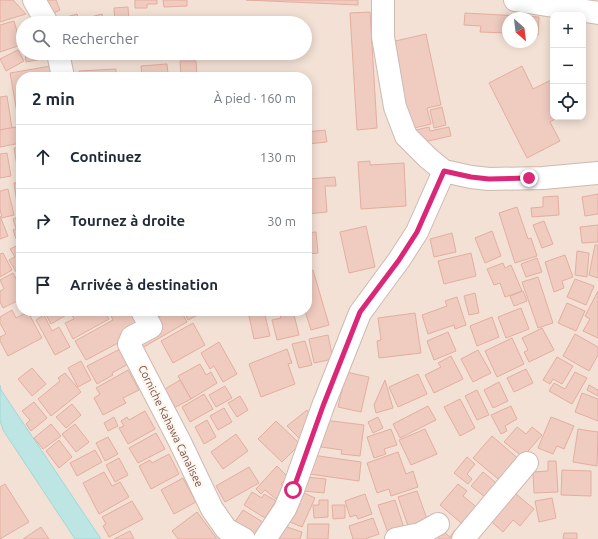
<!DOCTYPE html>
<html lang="fr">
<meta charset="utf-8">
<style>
:root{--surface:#fff;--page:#f2f2f3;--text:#1f2937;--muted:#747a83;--line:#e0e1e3}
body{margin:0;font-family:Ubuntu,sans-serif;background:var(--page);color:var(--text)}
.controls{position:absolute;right:12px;top:12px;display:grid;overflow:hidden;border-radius:8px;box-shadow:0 2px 10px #0003}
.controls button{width:36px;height:36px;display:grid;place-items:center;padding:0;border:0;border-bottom:1px solid var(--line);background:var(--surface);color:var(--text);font:20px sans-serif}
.compass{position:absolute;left:502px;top:12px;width:36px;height:36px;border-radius:50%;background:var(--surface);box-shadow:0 2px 10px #0003;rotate:152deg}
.stop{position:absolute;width:12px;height:12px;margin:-9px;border:3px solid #db2777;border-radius:50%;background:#fff}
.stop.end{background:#db2777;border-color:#fff;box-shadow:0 1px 4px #0008}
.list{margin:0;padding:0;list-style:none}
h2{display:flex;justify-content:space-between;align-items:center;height:52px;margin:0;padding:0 16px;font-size:17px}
h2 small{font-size:13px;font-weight:400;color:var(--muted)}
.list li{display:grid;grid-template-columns:26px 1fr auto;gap:12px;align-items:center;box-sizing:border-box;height:64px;padding:0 16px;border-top:1px solid var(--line)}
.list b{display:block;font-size:15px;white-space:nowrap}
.list em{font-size:13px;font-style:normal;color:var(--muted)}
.icon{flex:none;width:22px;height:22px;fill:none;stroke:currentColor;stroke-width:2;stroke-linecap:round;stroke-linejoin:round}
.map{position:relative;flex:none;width:598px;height:539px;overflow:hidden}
.search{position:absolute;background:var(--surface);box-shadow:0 2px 10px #0003;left:16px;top:16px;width:296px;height:44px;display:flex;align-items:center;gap:10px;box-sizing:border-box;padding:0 14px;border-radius:22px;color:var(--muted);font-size:15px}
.panel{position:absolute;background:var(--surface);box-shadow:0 2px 10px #0003;left:16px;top:72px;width:296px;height:244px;border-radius:16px}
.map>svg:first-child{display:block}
</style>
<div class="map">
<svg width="598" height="539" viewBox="0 0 598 539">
<rect width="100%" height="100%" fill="#fcf0e7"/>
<path fill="#f3e1d5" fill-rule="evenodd" d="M0 0H598V539H0ZM553 15H583V117H553ZM508 18H532V42H508ZM23 23H305V53H23ZM21 77H307V311H21Z"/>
<polygon fill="#bce5e4" stroke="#a2d7d6" points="0,385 1,390 101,539 75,539 3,430 0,420"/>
<g fill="#f0cbbf" stroke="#e3aea0">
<polygon points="0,0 13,0 26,14 0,22"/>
<polygon points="40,0 56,0 60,10 47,16"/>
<polygon points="135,0 157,0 157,4 147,4 147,8 135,8"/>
<polygon points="163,0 187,0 187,6 164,7"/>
<polygon points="246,0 358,0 358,5"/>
<polygon points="128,7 129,22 115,23 114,8"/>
<polygon points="370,12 377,128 357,130 350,13"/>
<polygon points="465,13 539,17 538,35 532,35 532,18 508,18 508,33 480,32 481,26 464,25"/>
<polygon points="77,14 79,20 102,14 104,23 57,23 56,20"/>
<polygon points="14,21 21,45 0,52 0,25"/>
<polygon points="426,34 441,105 427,108 431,124 410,129 391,42"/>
<polygon points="18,50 24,61 6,71 0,59"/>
<polygon points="25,53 41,53 42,59 26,62"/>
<polygon points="147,53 165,53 165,56 147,57"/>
<polygon points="171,53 196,53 196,56 171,58"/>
<polygon points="180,61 196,61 197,77 181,77"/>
<polygon points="167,64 168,74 174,73 174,77 142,77 141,66"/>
<polygon points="51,66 53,77 21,77 21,113 17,113 10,73"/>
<polygon points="522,66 533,89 553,79 553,117 559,117 550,122 560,141 527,158 489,83"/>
<polygon points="116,69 116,77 80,77 79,71"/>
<polygon points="7,96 12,128 0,130 0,97"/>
<polygon points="442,107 446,125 434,128 430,110"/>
<polygon points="21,126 21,143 0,147 0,130"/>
<polygon points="429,127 430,131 449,127 451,136 419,143 416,130"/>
<polygon points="325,130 327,142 307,144 307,132"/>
<polygon points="21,147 21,172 18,172 14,148"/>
<polygon points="7,153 11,176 0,178 0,154"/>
<polygon points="370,161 370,165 404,163 406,206 361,209 358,162"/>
<polygon points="335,177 336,186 325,186 327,212 307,214 307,179"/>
<polygon points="21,182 21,210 18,210 14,183"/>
<polygon points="8,189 14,215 2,218 0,209 0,191"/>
<polygon points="598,194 598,214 585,216 582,197"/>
<polygon points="558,196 559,215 532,217 531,208 543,207 543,197"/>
<polygon points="517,207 528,239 531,238 537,256 515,263 499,213"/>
<polygon points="0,216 8,236 0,239"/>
<polygon points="21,216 21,238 16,239 13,230 16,229 13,219"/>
<polygon points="544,221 553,244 542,248 533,225"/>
<polygon points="598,225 598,242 582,243 580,227"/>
<polygon points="366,226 375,267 349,273 340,232"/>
<polygon points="492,231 501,256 485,263 475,238"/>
<polygon points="316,232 318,253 307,254 307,233"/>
<polygon points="452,233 456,252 434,257 430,239"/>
<polygon points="21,244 21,273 18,275 9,260 15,257 10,249"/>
<polygon points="595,245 598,245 598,278 589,275"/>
<polygon points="577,251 589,253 587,277 575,275"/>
<polygon points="3,253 12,270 0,277 0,254"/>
<polygon points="471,253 476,276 444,284 438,261"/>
<polygon points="565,255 573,277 562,281 564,288 554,292 545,262"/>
<polygon points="537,258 542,272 526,277 521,264"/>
<polygon points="503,263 505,268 511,265 522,291 505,297 500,283 494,285 487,269"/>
<polygon points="313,270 329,325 311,330 305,311 307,311 307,272"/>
<polygon points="13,273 21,288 21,299 3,308 0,302 0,291 4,289 0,280"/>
<polygon points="538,277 553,323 538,328 522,282"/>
<polygon points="575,279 594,286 586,305 567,297"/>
<polygon points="523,291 527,301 514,306 510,296"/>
<polygon points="598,291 598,338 583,331 590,319 585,316"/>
<polygon points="475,293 479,313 469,315 464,296"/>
<polygon points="457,297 466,325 455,329 454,325 428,334 422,315 447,306 445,301"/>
<polygon points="567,303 585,311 576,331 558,323"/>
<polygon points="521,308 529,329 506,338 498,317"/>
<polygon points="12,310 16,318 28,312 42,338 8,356 0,341 0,337 6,334 0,323 0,317"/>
<polygon points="44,311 66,311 68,314 51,324"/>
<polygon points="70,311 104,311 109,319 73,339 65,323 74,319"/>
<polygon points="109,311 139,311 148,327 86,360 75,341 113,320"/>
<polygon points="169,311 181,311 187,322 142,348 135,337 150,322"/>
<polygon points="184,311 206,311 188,320"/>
<polygon points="248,311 264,311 270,336 254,339"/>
<polygon points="279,311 293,311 299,335 277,340 272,320 281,318"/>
<polygon points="415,313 421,353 379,358 377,341 381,340 378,318"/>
<polygon points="44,315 52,331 59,327 70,347 55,355 36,320"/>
<polygon points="492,317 499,337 477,346 470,326"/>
<polygon points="193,323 205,345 173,363 161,341"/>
<polygon points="542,328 554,350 529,362 524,352 528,350 522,338"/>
<polygon points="448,332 456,351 434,360 427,341"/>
<polygon points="575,334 598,347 598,355 589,371 563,356"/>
<polygon points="328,335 333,359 314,363 309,339"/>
<polygon points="512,338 524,364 497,377 485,351"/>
<polygon points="305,341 312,365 299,368 292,344"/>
<polygon points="219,342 237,374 223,382 214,366 210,369 201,353"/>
<polygon points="122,348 130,363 112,373 113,375 97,384 87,366"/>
<polygon points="287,349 292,363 288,364 295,384 261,397 249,364"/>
<polygon points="478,350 491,373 473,382 461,359"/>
<polygon points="451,356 463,379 434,393 425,375 441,367 438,363"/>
<polygon points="557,357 573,366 562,384 553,379 550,384 543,380"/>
<polygon points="81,361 91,380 78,387 68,368"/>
<polygon points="200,364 206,375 211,372 217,383 191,399 178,376"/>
<polygon points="32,368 46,384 32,396 18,379"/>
<polygon points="526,369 533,383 514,392 507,378"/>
<polygon points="128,370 139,390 123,398 126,403 103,415 94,398 100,394 96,388"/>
<polygon points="346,372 369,377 361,412 338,407"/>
<polygon points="575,372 587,378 572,404 549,391 554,383 565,389"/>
<polygon points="65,373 81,392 51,416 38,399 60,381 58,378"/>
<polygon points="418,374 427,394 398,407 389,387"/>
<polygon points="180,380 191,399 170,410 160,392"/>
<polygon points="385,380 393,408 376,413 374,405"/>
<polygon points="499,382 508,401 493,408 484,390"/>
<polygon points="589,385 598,390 598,396 587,390"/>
<polygon points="225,386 232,398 216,407 209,395"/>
<polygon points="477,390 489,415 477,420 465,396"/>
<polygon points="582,393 598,399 598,421 575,412"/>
<polygon points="204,394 213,409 190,422 182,407"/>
<polygon points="240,396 248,410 237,417 228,403"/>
<polygon points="460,399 475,428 460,436 444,407"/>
<polygon points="34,402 47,418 31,431 26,424 30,420 22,411"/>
<polygon points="72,404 81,415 66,428 56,417"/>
<polygon points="428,406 436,420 400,438 393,424"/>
<polygon points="511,406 517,419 505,426 507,431 501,434 491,415"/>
<polygon points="224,408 232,422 218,430 210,416"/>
<polygon points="307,410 312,419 301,440 287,426"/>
<polygon points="145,411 155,429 128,444 119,428 124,426 121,421 127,417 129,420"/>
<polygon points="114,417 118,426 108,431 104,423"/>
<polygon points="378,417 383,428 373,433 368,422"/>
<polygon points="551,417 574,426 564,449 557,446 553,454 538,448"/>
<polygon points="207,420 216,437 204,444 195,427"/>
<polygon points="324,420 364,425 360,456 341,454 342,450 321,447"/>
<polygon points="276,421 300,444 282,462 258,439"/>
<polygon points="51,424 61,436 43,449 34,438"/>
<polygon points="75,424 89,442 76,452 62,434"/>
<polygon points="517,427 526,434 532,427 542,435 523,457 504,442"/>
<polygon points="391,429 397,445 384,449 386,454 374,458 367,437"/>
<polygon points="425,429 437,454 411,465 399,440"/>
<polygon points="578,429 598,432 597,466 573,462"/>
<polygon points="156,433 165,449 138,463 129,448"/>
<polygon points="236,434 248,451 223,469 211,452"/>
<polygon points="492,436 521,461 503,483 473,458"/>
<polygon points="108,437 118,454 105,461 96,443"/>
<polygon points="59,440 72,457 59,468 46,451"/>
<polygon points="95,450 102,462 77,476 70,463"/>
<polygon points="398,452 406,474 413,471 418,487 391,496 389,489 377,493 367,463"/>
<polygon points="169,454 179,474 151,489 139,466 150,460 152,463"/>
<polygon points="312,455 361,462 359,481 309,474"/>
<polygon points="467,457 475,464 467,474 472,479 468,484 454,473"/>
<polygon points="119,458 128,475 115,482 106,465"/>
<polygon points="548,461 556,461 558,492 534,493 533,472 548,471"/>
<polygon points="277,466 288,477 281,484 286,488 276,499 265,490 261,494 256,489"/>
<polygon points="249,467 259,483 225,502 216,486"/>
<polygon points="562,470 591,471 591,496 561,495"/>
<polygon points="104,472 112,486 120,482 129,497 99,514 83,483"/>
<polygon points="483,472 501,487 490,501 471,486"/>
<polygon points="306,477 326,479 324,493 304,491"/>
<polygon points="183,478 196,502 174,514 161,490"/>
<polygon points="5,484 29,522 0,539 0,487"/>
<polygon points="458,484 467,491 463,496 480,510 466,527 440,505"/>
<polygon points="510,489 534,509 520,526 513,520 503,532 486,517"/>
<polygon points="417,491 427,519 408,526 398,497"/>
<polygon points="252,492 262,498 264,494 276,501 265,518 244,505"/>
<polygon points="304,493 315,498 302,527 283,519 292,498 300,502"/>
<polygon points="365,494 372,514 358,519 356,515 350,517 345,501"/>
<polygon points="552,498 556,518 539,522 535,501"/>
<polygon points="319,500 328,500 328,517 314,518 313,505 319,505"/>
<polygon points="395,500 404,528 388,533 378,505"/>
<polygon points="132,501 143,519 109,537 103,526 106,524 102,517"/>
<polygon points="332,505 345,505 345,518 333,519"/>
<polygon points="243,510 266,524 257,539 232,526"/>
<polygon points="197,512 217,539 178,539 172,531"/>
<polygon points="373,518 379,534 365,539 353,539 349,526"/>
<polygon points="308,524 329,524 328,539 307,539"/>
<polygon points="281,525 302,532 300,539 276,539"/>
<polygon points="41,527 49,539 23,539"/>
<polygon points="441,530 450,537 455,530 461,535 458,539 440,539 436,536"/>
<polygon points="130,531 134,539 114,539"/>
<polygon points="564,533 577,533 577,539 563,539"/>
</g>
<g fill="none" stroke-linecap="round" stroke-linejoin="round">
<defs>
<g id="street">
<polyline points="34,0 47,23"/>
<polyline points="383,0 383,37 395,107 406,136 428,158 444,171 471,177 489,179 543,178 598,173"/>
<polyline points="515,0 598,13"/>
<polyline points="58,53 63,77"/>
<polyline points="142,311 151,327 132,337 129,344 180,442 212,509 226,529 244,539"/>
<polyline points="265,539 285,509 293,490 323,406 360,313 399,260 417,232 444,171"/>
<polyline points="396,539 420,534 438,524"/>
<polyline points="463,539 527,463"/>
</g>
</defs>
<use href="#street" stroke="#cfb9b0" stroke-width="24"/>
<use href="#street" stroke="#fff" stroke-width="22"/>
</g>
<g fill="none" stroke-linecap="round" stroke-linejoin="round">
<polyline stroke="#db2777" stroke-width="5" points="293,490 323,406 360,312 399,260 417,232 444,171 471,177 489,179 529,178"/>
</g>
<g text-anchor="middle" stroke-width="4" stroke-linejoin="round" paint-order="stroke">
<g font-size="11" fill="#75544c" stroke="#fef5ed">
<text transform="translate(171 426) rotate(64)" y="4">Corniche Kahawa Canalisee</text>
</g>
</g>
</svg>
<div class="controls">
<button>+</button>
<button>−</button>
<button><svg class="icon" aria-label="locate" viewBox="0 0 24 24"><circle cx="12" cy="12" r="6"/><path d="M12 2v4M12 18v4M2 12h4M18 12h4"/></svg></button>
</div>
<svg class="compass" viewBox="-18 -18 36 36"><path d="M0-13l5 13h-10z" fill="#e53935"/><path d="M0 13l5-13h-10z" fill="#747a83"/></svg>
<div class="stop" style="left:293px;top:490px"></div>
<div class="stop end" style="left:529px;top:178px"></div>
<div class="search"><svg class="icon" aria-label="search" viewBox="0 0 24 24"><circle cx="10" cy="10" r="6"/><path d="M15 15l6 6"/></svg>Rechercher</div>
<section class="panel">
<h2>2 min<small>À pied · 160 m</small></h2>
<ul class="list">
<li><svg class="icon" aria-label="ahead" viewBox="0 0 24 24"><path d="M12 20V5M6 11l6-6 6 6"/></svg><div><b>Continuez</b></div><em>130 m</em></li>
<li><svg class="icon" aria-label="right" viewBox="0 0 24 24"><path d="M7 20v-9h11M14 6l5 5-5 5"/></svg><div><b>Tournez à droite</b></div><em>30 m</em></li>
<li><svg class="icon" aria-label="arrive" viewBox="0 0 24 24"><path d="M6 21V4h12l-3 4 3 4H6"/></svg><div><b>Arrivée à destination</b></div></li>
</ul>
</section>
</div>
